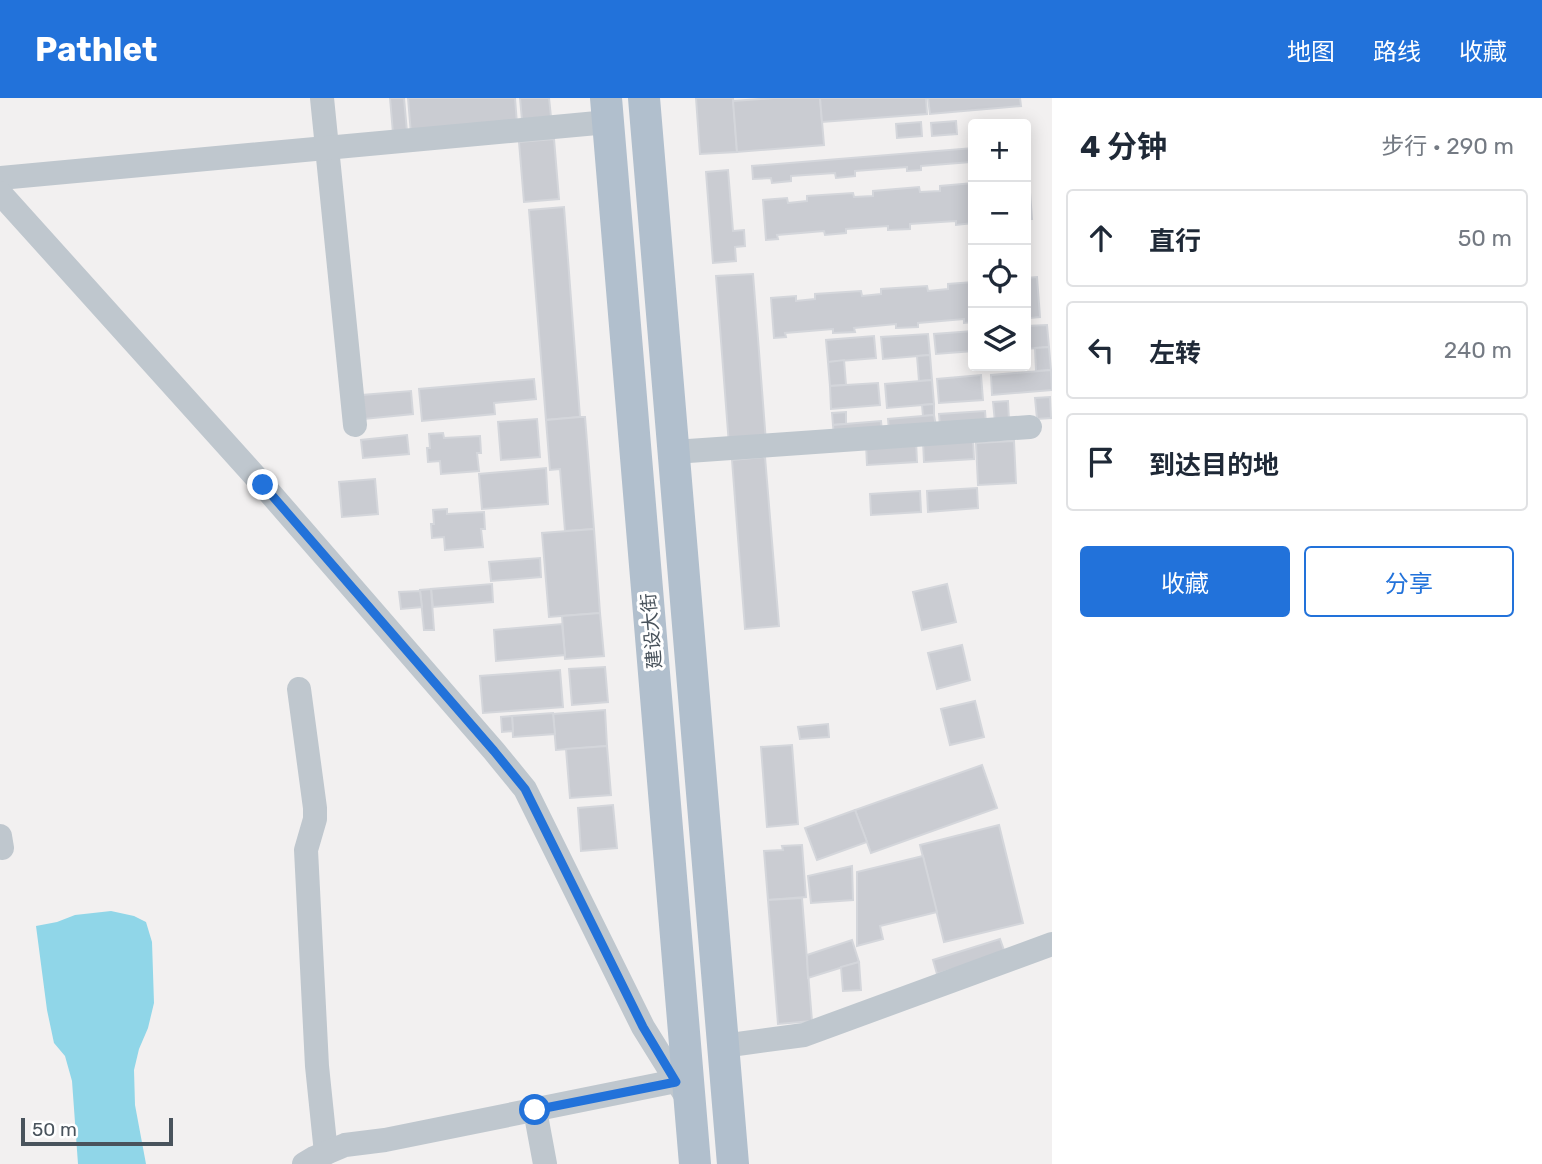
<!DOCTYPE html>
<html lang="zh">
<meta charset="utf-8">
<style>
:root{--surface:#fff;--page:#f2f2f3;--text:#1f2937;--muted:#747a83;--line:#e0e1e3;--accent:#2272da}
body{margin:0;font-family:Rubik,"Noto Sans SC",sans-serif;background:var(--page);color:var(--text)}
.controls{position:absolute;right:21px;top:21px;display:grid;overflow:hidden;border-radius:7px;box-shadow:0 4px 18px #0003}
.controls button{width:63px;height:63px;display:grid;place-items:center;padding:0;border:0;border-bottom:2px solid var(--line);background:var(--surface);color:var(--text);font:35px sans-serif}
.scale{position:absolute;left:21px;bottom:18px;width:152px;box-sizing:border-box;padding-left:7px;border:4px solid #49535c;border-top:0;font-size:19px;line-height:24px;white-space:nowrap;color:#49535c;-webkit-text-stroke:5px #fff;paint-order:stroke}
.stop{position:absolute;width:21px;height:21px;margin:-16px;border:5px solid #2272da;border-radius:50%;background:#fff}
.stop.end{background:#2272da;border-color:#fff;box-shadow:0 2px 7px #0008}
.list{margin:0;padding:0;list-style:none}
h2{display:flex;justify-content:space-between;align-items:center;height:91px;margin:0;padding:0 28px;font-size:30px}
h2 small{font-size:23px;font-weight:400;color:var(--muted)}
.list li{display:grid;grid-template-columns:46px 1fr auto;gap:21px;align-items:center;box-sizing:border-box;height:98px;margin:0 14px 14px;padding:0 14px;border:2px solid var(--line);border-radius:7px}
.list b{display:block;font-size:26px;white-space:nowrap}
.list em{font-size:23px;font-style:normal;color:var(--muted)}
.actions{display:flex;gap:14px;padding:21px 28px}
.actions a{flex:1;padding:16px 0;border:2px solid var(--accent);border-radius:7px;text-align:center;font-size:24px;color:var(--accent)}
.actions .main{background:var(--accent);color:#fff}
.icon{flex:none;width:38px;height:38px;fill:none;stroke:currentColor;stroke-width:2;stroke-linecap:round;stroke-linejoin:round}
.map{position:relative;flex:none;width:1052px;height:1066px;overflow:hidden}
header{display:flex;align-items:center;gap:42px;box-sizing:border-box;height:98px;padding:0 35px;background:var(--accent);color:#fff}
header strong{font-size:33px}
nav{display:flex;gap:38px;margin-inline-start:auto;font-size:24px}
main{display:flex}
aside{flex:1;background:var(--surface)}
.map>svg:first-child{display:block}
</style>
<header>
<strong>Pathlet</strong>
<nav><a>地图</a><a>路线</a><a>收藏</a></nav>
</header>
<main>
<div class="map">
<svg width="1052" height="1066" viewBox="0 0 1052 1066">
<rect width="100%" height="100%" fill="#f2f0f0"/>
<polygon fill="#90d6e8" points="111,813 134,818 146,824 152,844 154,905 148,930 139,951 134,972 135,1007 146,1066 78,1066 72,983 65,958 54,945 47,912 36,828 57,824 75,817"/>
<g fill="#caccd2" stroke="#d4d6db" stroke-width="2">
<polygon points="390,0 404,0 407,34 393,35"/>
<polygon points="408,0 515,0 517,26 411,36"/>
<polygon points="520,0 549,0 551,19 522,22"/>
<polygon points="696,0 733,0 737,54 700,56"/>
<polygon points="774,0 820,0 824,47 737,54 733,3"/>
<polygon points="820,0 926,0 927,16 822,24"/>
<polygon points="928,0 1020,0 1021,8 930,16"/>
<polygon points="956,23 957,36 932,38 931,25"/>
<polygon points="921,24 922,38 897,40 896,26"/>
<polygon points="554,41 559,101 524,104 519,44"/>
<polygon points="973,50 973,68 971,68 971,64 921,68 921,72 907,73 907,69 855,73 855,78 836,80 835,75 791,78 791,83 772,85 771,80 753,81 752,68"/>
<polygon points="728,72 733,133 744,132 745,148 735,149 736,163 713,165 706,74"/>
<polygon points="1026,81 1029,81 1032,121 1026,121"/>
<polygon points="973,85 973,125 956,127 956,123 910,126 910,131 888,132 888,128 846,131 846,135 825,137 824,133 777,137 778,141 766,142 763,102 787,100 788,105 807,103 807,98 853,95 854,99 873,98 873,93 919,89 920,94 940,93 940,88"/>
<polygon points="564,109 580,319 546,322 529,112"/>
<polygon points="753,176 766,344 729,347 716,178"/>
<polygon points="1037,179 1040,219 1030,220 1029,216 1026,216 1026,180"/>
<polygon points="973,184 973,224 964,225 964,221 918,225 918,229 896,230 896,226 854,230 855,234 833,235 833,231 785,235 786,239 774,240 771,200 796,198 796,203 815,201 815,196 861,193 862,198 881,196 881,191 927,188 928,193 948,191 948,186"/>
<polygon points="1047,227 1049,249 1026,251 1026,228"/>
<polygon points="973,233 973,253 936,256 934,236"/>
<polygon points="928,236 930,257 883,261 881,239"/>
<polygon points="874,238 876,260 828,264 826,242"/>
<polygon points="1049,249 1051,272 1036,273 1035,250"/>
<polygon points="930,257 932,282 919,283 917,258"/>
<polygon points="844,262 846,287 830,288 828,264"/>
<polygon points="1051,272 1052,292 992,297 991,277"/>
<polygon points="981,277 983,302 939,305 937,281"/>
<polygon points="534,281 536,301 494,305 495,316 422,323 419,291"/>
<polygon points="932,282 934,306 887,310 885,286"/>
<polygon points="878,285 880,307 831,311 830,288"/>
<polygon points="411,293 413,316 364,321 362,297"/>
<polygon points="1050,299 1051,320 1037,321 1035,300"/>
<polygon points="1008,303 1009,323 995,324 993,304"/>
<polygon points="934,306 934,317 923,318 922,307"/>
<polygon points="985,313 986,325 940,329 939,316"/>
<polygon points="846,314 846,326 833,327 832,315"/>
<polygon points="934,317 936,328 889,332 888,321"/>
<polygon points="580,319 585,319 594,431 565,433 560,371 550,372 546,322"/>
<polygon points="537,321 540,359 501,362 498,324"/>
<polygon points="881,323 882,334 834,338 833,327"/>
<polygon points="443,335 444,340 480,338 481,355 477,355 479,373 441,376 440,363 428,364 427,350 430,350 429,336"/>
<polygon points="407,337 409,356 363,360 361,342"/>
<polygon points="973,341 974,361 924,364 923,343"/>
<polygon points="916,343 917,364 867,367 866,346"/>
<polygon points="1014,343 1016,385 978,387 976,345"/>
<polygon points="765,359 779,528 745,531 732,362"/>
<polygon points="546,370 548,406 482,411 479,376"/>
<polygon points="375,381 378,416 342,419 339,384"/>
<polygon points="977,390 978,410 928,414 927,393"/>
<polygon points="920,393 921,414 871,417 870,396"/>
<polygon points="447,411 447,416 484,414 485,431 481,431 483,449 445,452 444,439 432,440 431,426 434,426 433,412"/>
<polygon points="594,431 600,515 549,519 542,435"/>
<polygon points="540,460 541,479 491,483 489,464"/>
<polygon points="492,486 493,504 433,509 431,491"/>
<polygon points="947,486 956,524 922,532 913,494"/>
<polygon points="431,491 434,532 424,532 420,492"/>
<polygon points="420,493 422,509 401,511 399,494"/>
<polygon points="600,515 604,558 565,561 562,518"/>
<polygon points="562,526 565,557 496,563 494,532"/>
<polygon points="962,547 970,582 937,591 928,555"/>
<polygon points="605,569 608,604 572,607 569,571"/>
<polygon points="560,572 563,609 483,615 480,578"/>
<polygon points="975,603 984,639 950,647 941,611"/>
<polygon points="605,612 607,648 556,652 553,616"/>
<polygon points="553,615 555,636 513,639 512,618"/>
<polygon points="512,618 513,633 502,634 501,619"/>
<polygon points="828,626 829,639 800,641 798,629"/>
<polygon points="792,647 798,726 767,729 761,649"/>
<polygon points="607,648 611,697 570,700 566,651"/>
<polygon points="982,667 997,710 871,755 855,712"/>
<polygon points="613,707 617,750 581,753 578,710"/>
<polygon points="855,712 867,744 817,762 805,730"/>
<polygon points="999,727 1023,825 944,844 920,747"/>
<polygon points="802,747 806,799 768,802 764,753 783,752 782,748"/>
<polygon points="923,758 937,814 880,828 883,841 857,848 857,774"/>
<polygon points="852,768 853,802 811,805 808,778"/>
<polygon points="802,800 812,923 778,926 768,802"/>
<polygon points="1000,841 1005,855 937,876 933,862"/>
<polygon points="852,842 859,864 808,880 807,857"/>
<polygon points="859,864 861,892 843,893 841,869"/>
</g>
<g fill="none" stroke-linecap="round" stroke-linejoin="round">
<g stroke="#bfc7ce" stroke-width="24">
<polyline points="322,0 355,327"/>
<polyline points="0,80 608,24"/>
<polyline points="0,95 263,387 494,653 525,691 643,929 689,1003"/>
<polyline points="674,354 1030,329"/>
<polyline points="299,591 315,710 315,721 306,752 317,968 326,1055"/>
<polyline points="0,738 2,750"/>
<polyline points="723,948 804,937 1052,846"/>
<polyline points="535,1012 545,1066"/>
<polyline points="304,1066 314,1060 345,1047 385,1042 676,983"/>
</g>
<g stroke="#b1bfcd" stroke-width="32">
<polyline points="606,0 695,1066"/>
<polyline points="644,0 733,1066"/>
</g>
</g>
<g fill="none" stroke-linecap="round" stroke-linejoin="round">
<polyline stroke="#2272da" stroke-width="9" points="263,387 494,653 525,691 643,929 676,984 535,1012"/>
</g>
<g text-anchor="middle" stroke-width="6" stroke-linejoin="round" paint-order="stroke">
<g font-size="19" fill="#49535c" stroke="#fff">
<text transform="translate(651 533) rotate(-95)" y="7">建设大街</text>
</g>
</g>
</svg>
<div class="controls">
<button>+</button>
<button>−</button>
<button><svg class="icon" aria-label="locate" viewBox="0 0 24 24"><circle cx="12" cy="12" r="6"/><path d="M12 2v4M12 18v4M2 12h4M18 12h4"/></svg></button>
<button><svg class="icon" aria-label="layers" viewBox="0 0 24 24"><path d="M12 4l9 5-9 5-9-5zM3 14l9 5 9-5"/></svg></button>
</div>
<div class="scale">50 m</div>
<div class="stop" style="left:535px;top:1012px"></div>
<div class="stop end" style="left:263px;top:387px"></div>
</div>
<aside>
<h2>4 分钟<small>步行 · 290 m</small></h2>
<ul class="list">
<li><svg class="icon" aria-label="ahead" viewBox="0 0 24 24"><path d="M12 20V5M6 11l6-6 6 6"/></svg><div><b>直行</b></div><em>50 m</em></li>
<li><svg class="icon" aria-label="left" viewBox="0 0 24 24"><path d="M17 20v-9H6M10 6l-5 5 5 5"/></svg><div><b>左转</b></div><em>240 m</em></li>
<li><svg class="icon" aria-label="arrive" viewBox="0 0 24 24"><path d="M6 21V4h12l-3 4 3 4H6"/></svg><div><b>到达目的地</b></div></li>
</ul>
<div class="actions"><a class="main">收藏</a><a>分享</a></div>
</aside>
</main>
